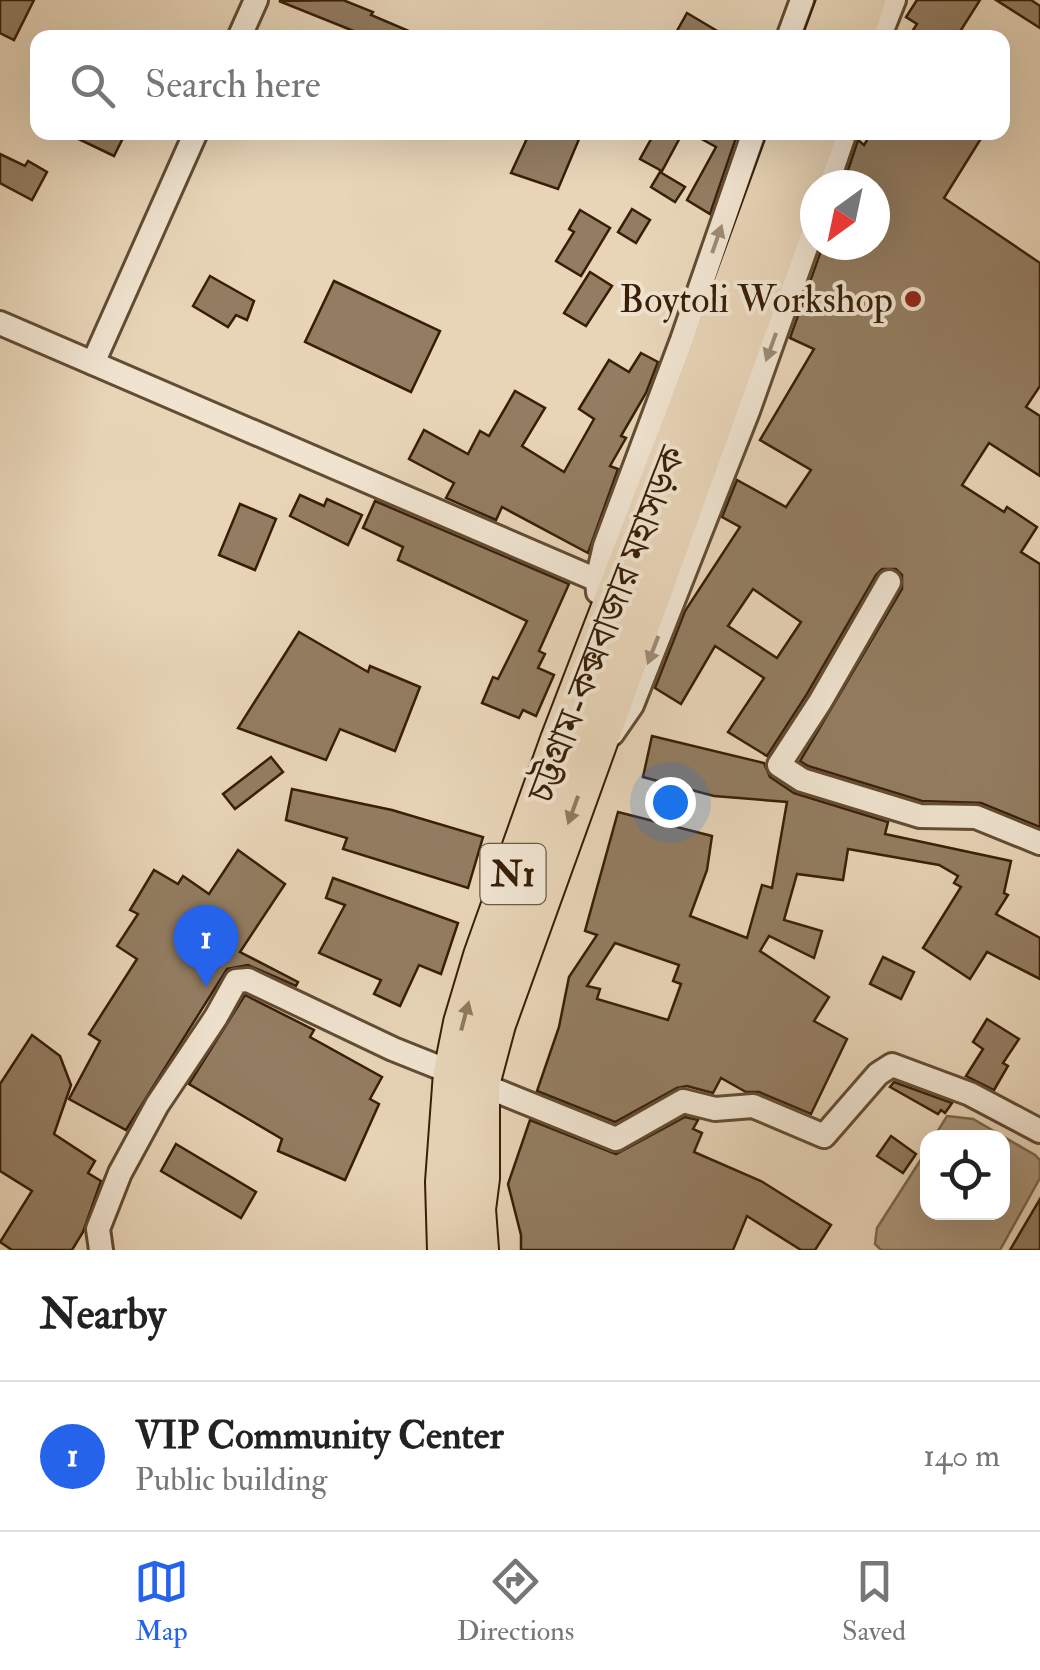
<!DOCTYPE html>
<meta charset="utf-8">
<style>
:root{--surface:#fff;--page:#f6f6f6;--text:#222;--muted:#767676;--line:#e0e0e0;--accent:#2563eb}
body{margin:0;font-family:"IM FELL Double Pica","Noto Serif Bengali",serif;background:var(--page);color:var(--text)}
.controls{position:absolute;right:30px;bottom:30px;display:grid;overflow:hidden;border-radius:20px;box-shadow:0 10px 40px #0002}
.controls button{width:90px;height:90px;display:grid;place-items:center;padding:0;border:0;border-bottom:2px solid var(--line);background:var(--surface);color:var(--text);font:50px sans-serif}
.compass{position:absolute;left:800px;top:170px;width:90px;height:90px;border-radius:50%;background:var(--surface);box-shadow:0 10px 40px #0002;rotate:213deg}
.you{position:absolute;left:670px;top:802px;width:35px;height:35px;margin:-25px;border:8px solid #fff;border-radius:50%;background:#1a73e8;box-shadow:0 0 0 15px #1a73e833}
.badge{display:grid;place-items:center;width:65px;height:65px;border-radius:50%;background:var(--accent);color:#fff;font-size:32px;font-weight:700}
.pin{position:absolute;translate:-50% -82px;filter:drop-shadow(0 2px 5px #0008)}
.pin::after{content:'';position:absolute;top:52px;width:35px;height:30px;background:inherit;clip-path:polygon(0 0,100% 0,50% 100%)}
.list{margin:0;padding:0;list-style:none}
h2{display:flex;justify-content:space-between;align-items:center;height:130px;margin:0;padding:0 40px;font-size:42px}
h2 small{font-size:32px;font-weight:400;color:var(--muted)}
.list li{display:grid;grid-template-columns:65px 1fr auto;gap:30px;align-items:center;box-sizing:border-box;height:150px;padding:0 40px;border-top:2px solid var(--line)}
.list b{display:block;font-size:38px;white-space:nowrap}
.list p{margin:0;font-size:32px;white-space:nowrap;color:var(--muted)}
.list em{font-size:32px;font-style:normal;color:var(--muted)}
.icon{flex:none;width:55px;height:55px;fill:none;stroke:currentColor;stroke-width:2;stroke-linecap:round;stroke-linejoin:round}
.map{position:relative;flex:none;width:1040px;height:1250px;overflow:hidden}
.search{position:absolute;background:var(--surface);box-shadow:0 10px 40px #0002;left:30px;right:30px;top:30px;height:110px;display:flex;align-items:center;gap:25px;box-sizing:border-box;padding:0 35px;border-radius:20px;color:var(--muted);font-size:38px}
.sheet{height:280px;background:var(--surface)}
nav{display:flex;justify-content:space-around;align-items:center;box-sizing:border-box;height:140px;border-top:2px solid var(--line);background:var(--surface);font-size:28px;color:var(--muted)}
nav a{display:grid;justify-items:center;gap:5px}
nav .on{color:var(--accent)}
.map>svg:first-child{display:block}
</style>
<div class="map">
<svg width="1040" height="1250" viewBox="0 0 1040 1250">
<rect width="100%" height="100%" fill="#e8d5b8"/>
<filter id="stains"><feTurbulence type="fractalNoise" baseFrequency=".002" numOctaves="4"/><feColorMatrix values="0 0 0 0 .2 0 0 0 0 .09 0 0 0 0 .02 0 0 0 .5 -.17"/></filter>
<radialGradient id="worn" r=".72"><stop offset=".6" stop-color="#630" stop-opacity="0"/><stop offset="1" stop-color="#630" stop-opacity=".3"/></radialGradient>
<polygon fill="#ac977b" stroke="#7d674c" stroke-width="2.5" points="947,1116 973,1119 1035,1155 1040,1160 1040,1178 1000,1250 881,1250 875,1244 877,1228 927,1150 928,1212 1002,1212 1002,1138 934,1137"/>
<g fill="#937d62" stroke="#371e05" stroke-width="2.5" fill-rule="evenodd">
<polygon points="0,0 34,0 14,40 0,33"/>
<polygon points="343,0 373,12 371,15 425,38 371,38 279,1"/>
<polygon points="917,0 980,0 956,38 908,38 917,24 906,17"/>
<polygon points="996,0 1031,0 1040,6 1040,28"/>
<polygon points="687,13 729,38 673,38"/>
<polygon points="64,132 126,132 114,156"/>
<polygon points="530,132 582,132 558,189 511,173"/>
<polygon points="655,132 683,132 662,171 640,159"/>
<polygon points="689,132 738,132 710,214 687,200 716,147"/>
<path d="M872 132H985L944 198 1040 263V386L1026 407 1040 416V476L989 443 962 485 1004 512 1007 507 1037 527 1021 552 1040 564V827L981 803 922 801 808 766 800 761 902 589V575L896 569H882L876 575 807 694 767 756 728 732 764 678 715 646 681 704 655 688 685 611 740 527 722 517 737 480 786 507 811 470 760 440 814 349 790 338 823 245H875V185H843L858 140 864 145ZM753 589 801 622 777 658 728 626Z"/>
<polygon points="0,154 25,166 28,161 47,172 32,200 0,183"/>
<polygon points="660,172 685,187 675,202 651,187"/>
<polygon points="632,209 650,220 636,243 618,232"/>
<polygon points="580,210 610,228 581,276 556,261 574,232 569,229"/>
<polygon points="590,272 612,286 586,326 564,313"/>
<polygon points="210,276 254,301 247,320 236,315 228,327 193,306"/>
<polygon points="334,281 440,331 411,392 305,342"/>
<polygon points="641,353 658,362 646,393 621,436 626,438 610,466 618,469 588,553 502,507 496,520 446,498 454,483 409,459 424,430 468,454 480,431 489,436 515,391 545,408 522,446 564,472 594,419 579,409 609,360 629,372"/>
<polygon points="300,495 324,506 327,499 362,515 348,545 290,516"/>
<polygon points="375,501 569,584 539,651 545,654 538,668 554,675 536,716 523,710 519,718 482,703 493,677 498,679 527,621 398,560 403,547 363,528"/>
<polygon points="240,504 276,519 255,570 219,555"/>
<polygon points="299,632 368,672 370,666 420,687 395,751 340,729 326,760 238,728"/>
<path d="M652 736 764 763 770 777 794 793 888 822 885 834 1011 861 1004 893 1008 895 996 914 1040 938V979L987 952 970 979 923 948 961 887 954 883 958 876 939 865 848 849 843 880 797 874 784 920 822 931 814 958 769 936 760 951 829 997 814 1021 847 1039 811 1114 759 1092H746L721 1078 713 1093 687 1086 677 1088 615 1122 537 1091 559 1027 569 977 597 935 585 931 618 812 712 836 707 870 690 916 747 938 762 885 772 888 787 802 714 796 643 777ZM615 943 679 965 673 981 681 984 668 1020 597 999 600 989 587 986Z"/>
<polygon points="271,757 283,772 235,809 223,794"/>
<polygon points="292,789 392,810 483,837 468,888 343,849 347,838 286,820"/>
<polygon points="238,850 285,884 240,952 298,982 296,986 248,965 227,969 126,1130 69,1099 100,1041 89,1034 137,959 117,946 138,914 130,910 154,870 178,884 183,876 209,894"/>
<polygon points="333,878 458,923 441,974 419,965 400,1006 374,994 381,980 319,953 345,905 326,898"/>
<polygon points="883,957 914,972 901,999 870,984"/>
<polygon points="245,995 314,1030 310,1037 382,1077 370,1099 379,1104 345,1180 278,1151 282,1139 189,1084"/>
<polygon points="987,1019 1019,1039 1003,1063 1008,1066 994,1090 966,1076 983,1049 973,1042"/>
<polygon points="32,1035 60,1056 71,1085 54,1134 95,1161 88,1173 101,1181 83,1232 72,1250 12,1250 0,1242 32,1191 0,1171 0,1084"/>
<polygon points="894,1082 952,1103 945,1113 941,1110 938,1114 890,1087"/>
<polygon points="685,1117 698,1120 693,1129 702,1133 694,1152 761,1181 831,1225 815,1250 801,1250 747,1216 733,1250 521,1250 521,1235 508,1184 530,1120 616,1154"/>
<polygon points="891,1136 916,1154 903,1173 877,1156"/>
<polygon points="176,1144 256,1192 241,1218 161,1171"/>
<polygon points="1040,1199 1040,1250 1010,1250"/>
</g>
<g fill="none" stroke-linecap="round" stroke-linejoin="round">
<defs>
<g id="minor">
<polyline points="239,38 256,0"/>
<polyline points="788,38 802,0"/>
<polyline points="879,38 894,0"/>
<polyline points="827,185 845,132"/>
<polyline points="0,323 597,580"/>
<polyline points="93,363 196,132"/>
<polyline points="889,582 820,702 779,765 802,780 920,816 976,817 1040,843"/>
<polyline points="598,592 597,580 605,546 682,340 754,132"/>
<polyline points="612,734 632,705 748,411 815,222"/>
<polyline points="480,1084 616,1139 683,1101 715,1109 753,1106 824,1136 878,1074 892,1065 970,1094 1040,1131"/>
<polyline points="101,1250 98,1229 120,1173 157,1105 216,1017 236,981 248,980 393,1049 453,1073"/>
</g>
<g id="trunk">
<polyline points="823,38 837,0"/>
<polyline points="853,38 866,0"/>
<polyline points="447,1250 445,1182 453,1073 463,1023 483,956 560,740 699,379 789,132"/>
<polyline points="479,1250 476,1209 480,1178 480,1084 496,1024 818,132"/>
</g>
</defs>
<use href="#minor" stroke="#634c32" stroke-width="28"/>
<use href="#trunk" stroke="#371e05" stroke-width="42"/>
<use href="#minor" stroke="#f0e4d1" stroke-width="22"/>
<use href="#trunk" stroke="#e8d5b8" stroke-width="38"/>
</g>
<defs><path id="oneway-solid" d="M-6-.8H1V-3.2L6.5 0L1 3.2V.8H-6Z" transform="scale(2.5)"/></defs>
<g fill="#9d8b75">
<use href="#oneway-solid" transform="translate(717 239) rotate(-71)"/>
<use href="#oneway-solid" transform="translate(771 347) rotate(110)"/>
<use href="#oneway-solid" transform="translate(653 650) rotate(111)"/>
</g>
<g fill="#907a5e">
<use href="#oneway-solid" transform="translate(573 810) rotate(110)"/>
<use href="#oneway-solid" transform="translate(465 1016) rotate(-75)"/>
</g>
<circle fill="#8f2418" stroke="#f0e4d1" stroke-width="4" cx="913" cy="299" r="10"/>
<g text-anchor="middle" stroke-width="8" stroke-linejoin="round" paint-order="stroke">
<rect fill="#f0e4d1" stroke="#6e5942" stroke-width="2.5" x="480.5" y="844" width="65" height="60" rx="8"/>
<g font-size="35" font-weight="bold" fill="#371e05">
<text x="513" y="886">N1</text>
</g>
<g font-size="38" fill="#371e05" stroke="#f0e4d1" text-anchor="end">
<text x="893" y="312">Boytoli Workshop</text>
</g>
<g font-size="38" fill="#371e05" stroke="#f0e4d1">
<text transform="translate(606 624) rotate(-69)" y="13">চট্টগ্রাম-কক্সবাজার মহাসড়ক</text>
</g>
</g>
<rect width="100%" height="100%" filter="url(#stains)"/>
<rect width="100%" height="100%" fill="url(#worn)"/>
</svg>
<div class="controls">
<button><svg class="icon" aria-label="locate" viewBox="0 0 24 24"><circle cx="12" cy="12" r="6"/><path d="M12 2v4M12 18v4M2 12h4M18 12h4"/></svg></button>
</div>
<svg class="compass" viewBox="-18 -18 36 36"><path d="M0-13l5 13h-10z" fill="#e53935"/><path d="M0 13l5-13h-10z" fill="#767676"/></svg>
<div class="you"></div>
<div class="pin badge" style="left:206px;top:987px">1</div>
<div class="search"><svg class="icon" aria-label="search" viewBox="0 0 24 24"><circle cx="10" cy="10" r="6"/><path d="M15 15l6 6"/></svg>Search here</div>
</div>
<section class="sheet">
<h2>Nearby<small></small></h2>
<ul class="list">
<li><span class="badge">1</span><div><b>VIP Community Center</b><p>Public building</p></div><em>140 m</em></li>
</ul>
</section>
<nav>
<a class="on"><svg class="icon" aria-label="map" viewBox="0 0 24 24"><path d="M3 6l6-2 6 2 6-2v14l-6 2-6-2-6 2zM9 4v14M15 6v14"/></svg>Map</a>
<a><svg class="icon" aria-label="directions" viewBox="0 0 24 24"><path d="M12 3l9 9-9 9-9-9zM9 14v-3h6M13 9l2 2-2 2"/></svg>Directions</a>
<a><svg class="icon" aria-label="saved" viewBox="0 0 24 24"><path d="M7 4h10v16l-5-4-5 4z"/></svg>Saved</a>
</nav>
